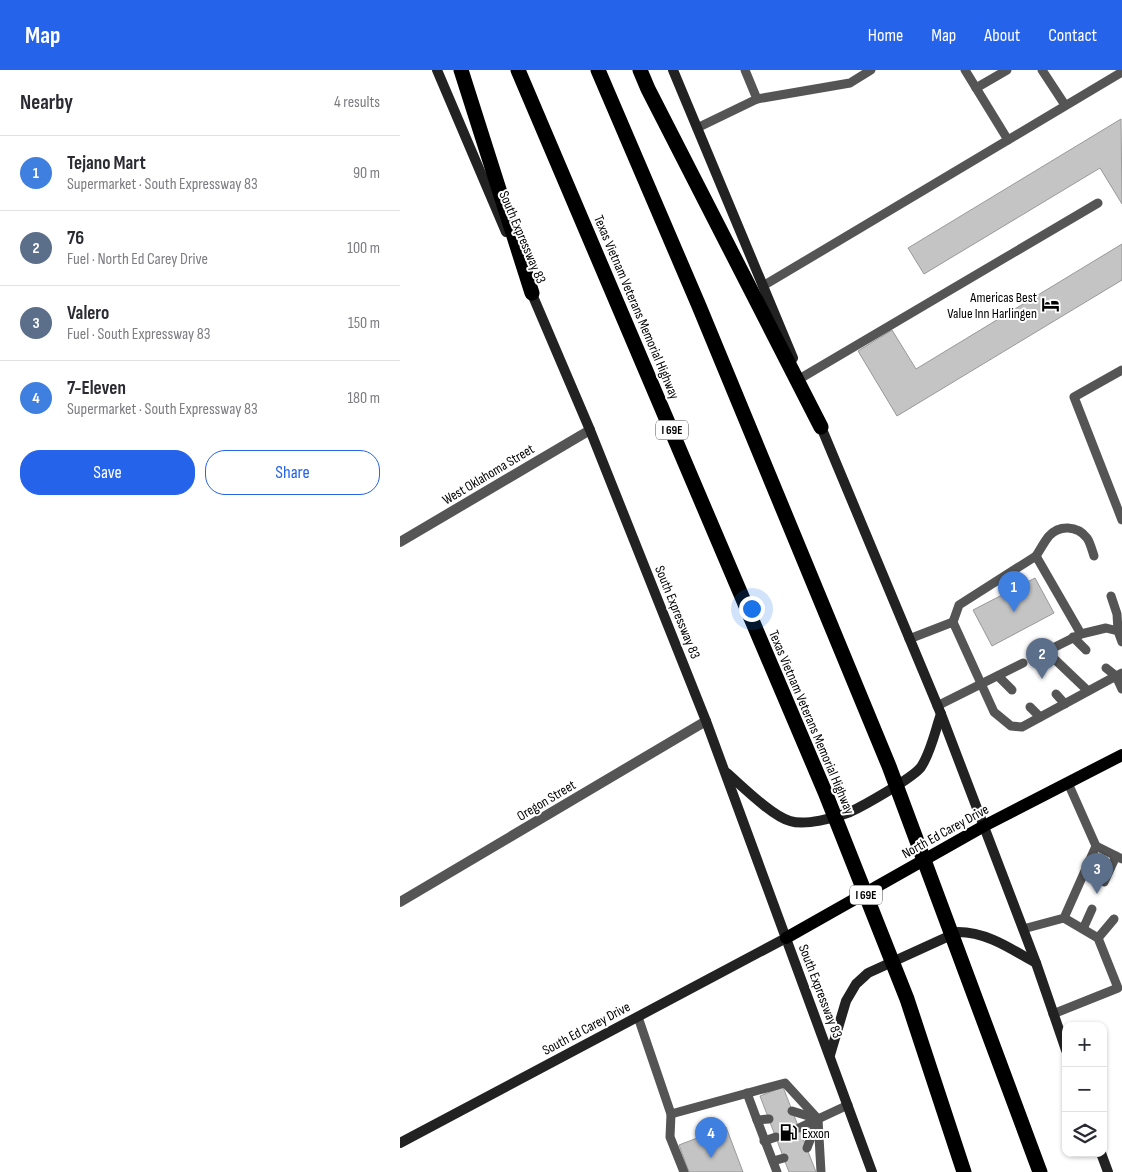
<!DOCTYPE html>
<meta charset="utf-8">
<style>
:root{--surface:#fff;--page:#f2f2f3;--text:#2b2b33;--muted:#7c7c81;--line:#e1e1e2;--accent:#2563eb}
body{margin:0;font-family:"Sofia Sans Condensed",sans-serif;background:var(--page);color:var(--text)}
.controls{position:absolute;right:15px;bottom:15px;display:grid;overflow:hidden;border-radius:10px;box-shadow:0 1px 4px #0004}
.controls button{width:45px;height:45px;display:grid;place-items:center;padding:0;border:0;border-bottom:1px solid var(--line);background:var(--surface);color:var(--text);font:25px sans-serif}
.you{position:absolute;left:351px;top:538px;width:18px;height:18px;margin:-12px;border:4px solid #fff;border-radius:50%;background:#1a73e8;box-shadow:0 0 0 8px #1a73e833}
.badge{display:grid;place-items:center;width:32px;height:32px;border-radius:50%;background:var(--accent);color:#fff;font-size:16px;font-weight:700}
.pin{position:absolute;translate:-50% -41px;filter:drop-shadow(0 1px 2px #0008)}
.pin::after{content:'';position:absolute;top:26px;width:18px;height:15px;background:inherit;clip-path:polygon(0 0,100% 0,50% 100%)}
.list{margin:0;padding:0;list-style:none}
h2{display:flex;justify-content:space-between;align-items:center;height:65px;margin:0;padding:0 20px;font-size:21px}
h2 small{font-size:16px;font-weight:400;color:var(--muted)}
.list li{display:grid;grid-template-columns:32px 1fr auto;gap:15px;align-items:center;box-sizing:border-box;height:75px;padding:0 20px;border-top:1px solid var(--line)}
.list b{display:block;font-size:19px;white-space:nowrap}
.list p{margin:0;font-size:16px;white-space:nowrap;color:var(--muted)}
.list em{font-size:16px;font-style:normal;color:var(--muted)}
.actions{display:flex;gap:10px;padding:15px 20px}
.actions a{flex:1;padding:11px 0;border:1px solid var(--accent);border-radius:20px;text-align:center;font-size:18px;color:var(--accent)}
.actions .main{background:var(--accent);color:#fff}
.icon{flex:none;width:28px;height:28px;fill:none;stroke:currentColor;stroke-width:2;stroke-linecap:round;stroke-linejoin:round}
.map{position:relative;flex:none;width:722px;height:1102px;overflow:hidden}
header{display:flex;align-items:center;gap:30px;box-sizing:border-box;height:70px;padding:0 25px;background:var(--accent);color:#fff}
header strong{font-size:24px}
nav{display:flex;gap:28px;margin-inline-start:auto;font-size:18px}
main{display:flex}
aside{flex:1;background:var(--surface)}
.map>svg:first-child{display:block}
</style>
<header>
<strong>Map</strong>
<nav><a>Home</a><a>Map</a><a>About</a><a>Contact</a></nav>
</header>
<main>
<aside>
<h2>Nearby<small>4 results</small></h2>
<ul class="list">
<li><span class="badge" style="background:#3f7fe0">1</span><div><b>Tejano Mart</b><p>Supermarket · South Expressway 83</p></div><em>90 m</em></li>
<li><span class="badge" style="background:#5c6f8a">2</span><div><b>76</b><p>Fuel · North Ed Carey Drive</p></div><em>100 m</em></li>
<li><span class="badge" style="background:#5c6f8a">3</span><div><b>Valero</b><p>Fuel · South Expressway 83</p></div><em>150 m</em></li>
<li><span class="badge" style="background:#3f7fe0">4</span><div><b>7-Eleven</b><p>Supermarket · South Expressway 83</p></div><em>180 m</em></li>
</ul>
<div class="actions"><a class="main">Save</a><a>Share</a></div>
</aside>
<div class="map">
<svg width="722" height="1102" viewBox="0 0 722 1102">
<rect width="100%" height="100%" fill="#fff"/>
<g fill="#c4c4c4" stroke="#999">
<polygon points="721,49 722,134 700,98 524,204 508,178"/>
<polygon points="722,174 722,210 497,346 458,281 492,260 516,299"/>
<polygon points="635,508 654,543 592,576 573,540"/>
<polygon points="383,1017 416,1102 389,1102 360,1026"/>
<polygon points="326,1057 343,1102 289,1102 279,1075"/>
</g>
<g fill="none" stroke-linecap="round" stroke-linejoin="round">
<g stroke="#555" stroke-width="9">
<polyline points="565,0 608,70"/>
<polyline points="642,0 665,35"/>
<polyline points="576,18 607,0"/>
<polyline points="357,29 450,13 471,0"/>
<polyline points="297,58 357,29 345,0"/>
<polyline points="363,216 722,2"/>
<polyline points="722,300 674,327 722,450"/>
<polyline points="401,308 698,133"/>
<path d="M636 486C640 480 644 472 649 466 659 455 677 455 687 468 690 472 692 480 694 486"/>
<polyline points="711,526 717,544 718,561"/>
<polyline points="553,552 559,535 636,486 681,564 706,558 718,561 722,572"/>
<polyline points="673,567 686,580"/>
<polyline points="509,569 553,552 594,642 611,656 622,657 716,606 722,619"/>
<polyline points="646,581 688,621"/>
<polyline points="639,585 681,564"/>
<polyline points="706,598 716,606 722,603"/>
<polyline points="598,606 612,620"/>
<polyline points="656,624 665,634"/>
<polyline points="537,636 623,593"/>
<polyline points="630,637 640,647"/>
<polyline points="696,776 722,789"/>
<polyline points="704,812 716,786"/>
<polyline points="623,859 664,848 696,776 668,713"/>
<polyline points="683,859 692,839"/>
<polyline points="698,868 714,849"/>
<polyline points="653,944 718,918 698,868 664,848"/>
<polyline points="238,947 271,1044 270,1067 284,1102"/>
<polyline points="347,1023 357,1050 369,1049"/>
<polyline points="392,1041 418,1049"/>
<polyline points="271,1044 385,1013 418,1049 448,1035"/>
<polyline points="418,1049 421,1102"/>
<polyline points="357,1050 377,1102"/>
<polyline points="399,1058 418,1049"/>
<polyline points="364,1071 376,1067"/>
<polyline points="407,1078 417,1052"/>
<polyline points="373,1091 384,1088"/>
</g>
<g stroke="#555" stroke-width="10">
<polyline points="0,472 190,360"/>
<polyline points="0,832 306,651"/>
</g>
<g stroke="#222" stroke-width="10">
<polyline points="37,0 106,162"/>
<polyline points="273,0 393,288"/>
<polyline points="129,217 190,360 306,651 472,1102"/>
<polyline points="419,352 541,644 636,893 666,980"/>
<path d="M327 703C342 716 372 746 390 751 405 756 435 748 450 742 463 736 513 708 521 697 531 682 535 661 541 644"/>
<path d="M430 985 446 931 456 914 468 903 558 862C587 862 611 879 636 893"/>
<polyline points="0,1073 386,868"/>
<polyline points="701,1083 708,1102"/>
</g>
<polyline stroke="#000" stroke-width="12" points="386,868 584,756 722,685"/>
<g stroke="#000" stroke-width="15">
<polyline points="61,0 132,223"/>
<polyline points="118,0 425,722 507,929 564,1102"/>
<polyline points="198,0 299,236 489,696 640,1102"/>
<polyline points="240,0 248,19 421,357"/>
</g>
</g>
<defs>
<symbol id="hotel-bare" viewBox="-9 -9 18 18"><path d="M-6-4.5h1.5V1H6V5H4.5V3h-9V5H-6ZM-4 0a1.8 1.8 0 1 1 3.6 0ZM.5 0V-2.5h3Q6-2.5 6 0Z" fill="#000" stroke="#fff" stroke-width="2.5" paint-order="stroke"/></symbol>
<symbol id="fuel-bare" viewBox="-9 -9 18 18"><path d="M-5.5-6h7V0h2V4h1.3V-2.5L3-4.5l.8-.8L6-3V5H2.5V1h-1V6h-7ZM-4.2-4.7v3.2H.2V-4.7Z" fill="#000" stroke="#fff" stroke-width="2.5" paint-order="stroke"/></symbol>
</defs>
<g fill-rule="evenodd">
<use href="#hotel-bare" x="638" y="222" width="25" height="25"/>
<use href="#fuel-bare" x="376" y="1050" width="25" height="25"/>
</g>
<g text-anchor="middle" stroke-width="4" stroke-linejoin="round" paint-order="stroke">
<g fill="#fff" stroke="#4c4c4c" stroke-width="1">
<rect x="256" y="350.5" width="32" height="19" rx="4"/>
<rect x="450" y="815.5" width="32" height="19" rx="4"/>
</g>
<g font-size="12" font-weight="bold" fill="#000">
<text x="272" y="364">I 69E</text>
<text x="466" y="829">I 69E</text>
</g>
<g font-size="14" fill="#000" stroke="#fff">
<text transform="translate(123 167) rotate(67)" y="5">South Expressway 83</text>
<text transform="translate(237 237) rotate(67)" y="5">Texas Vietnam Veterans Memorial Highway</text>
<text transform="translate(88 404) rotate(-31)" y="5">West Oklahoma Street</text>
<text transform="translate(278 542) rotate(68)" y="5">South Expressway 83</text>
<text transform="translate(412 652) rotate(67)" y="5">Texas Vietnam Veterans Memorial Highway</text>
<text transform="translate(146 730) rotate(-31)" y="5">Oregon Street</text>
<text transform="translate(545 761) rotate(-29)" y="5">North Ed Carey Drive</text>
<text transform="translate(421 921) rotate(69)" y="5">South Expressway 83</text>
<text transform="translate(186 958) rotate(-28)" y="5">South Ed Carey Drive</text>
</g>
<g font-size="14" fill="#000" stroke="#fff" text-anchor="end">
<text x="637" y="232">Americas Best<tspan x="637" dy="16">Value Inn Harlingen</tspan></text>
<text x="402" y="1068" text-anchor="start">Exxon</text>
</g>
</g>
</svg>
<div class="controls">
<button>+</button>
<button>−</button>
<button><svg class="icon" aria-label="layers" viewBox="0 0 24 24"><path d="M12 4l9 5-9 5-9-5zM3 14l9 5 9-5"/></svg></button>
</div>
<div class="you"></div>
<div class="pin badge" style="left:614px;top:542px;background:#3f7fe0">1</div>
<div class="pin badge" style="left:642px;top:609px;background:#5c6f8a">2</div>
<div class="pin badge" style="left:697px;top:824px;background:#5c6f8a">3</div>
<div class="pin badge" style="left:311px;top:1088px;background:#3f7fe0">4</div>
</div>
</main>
